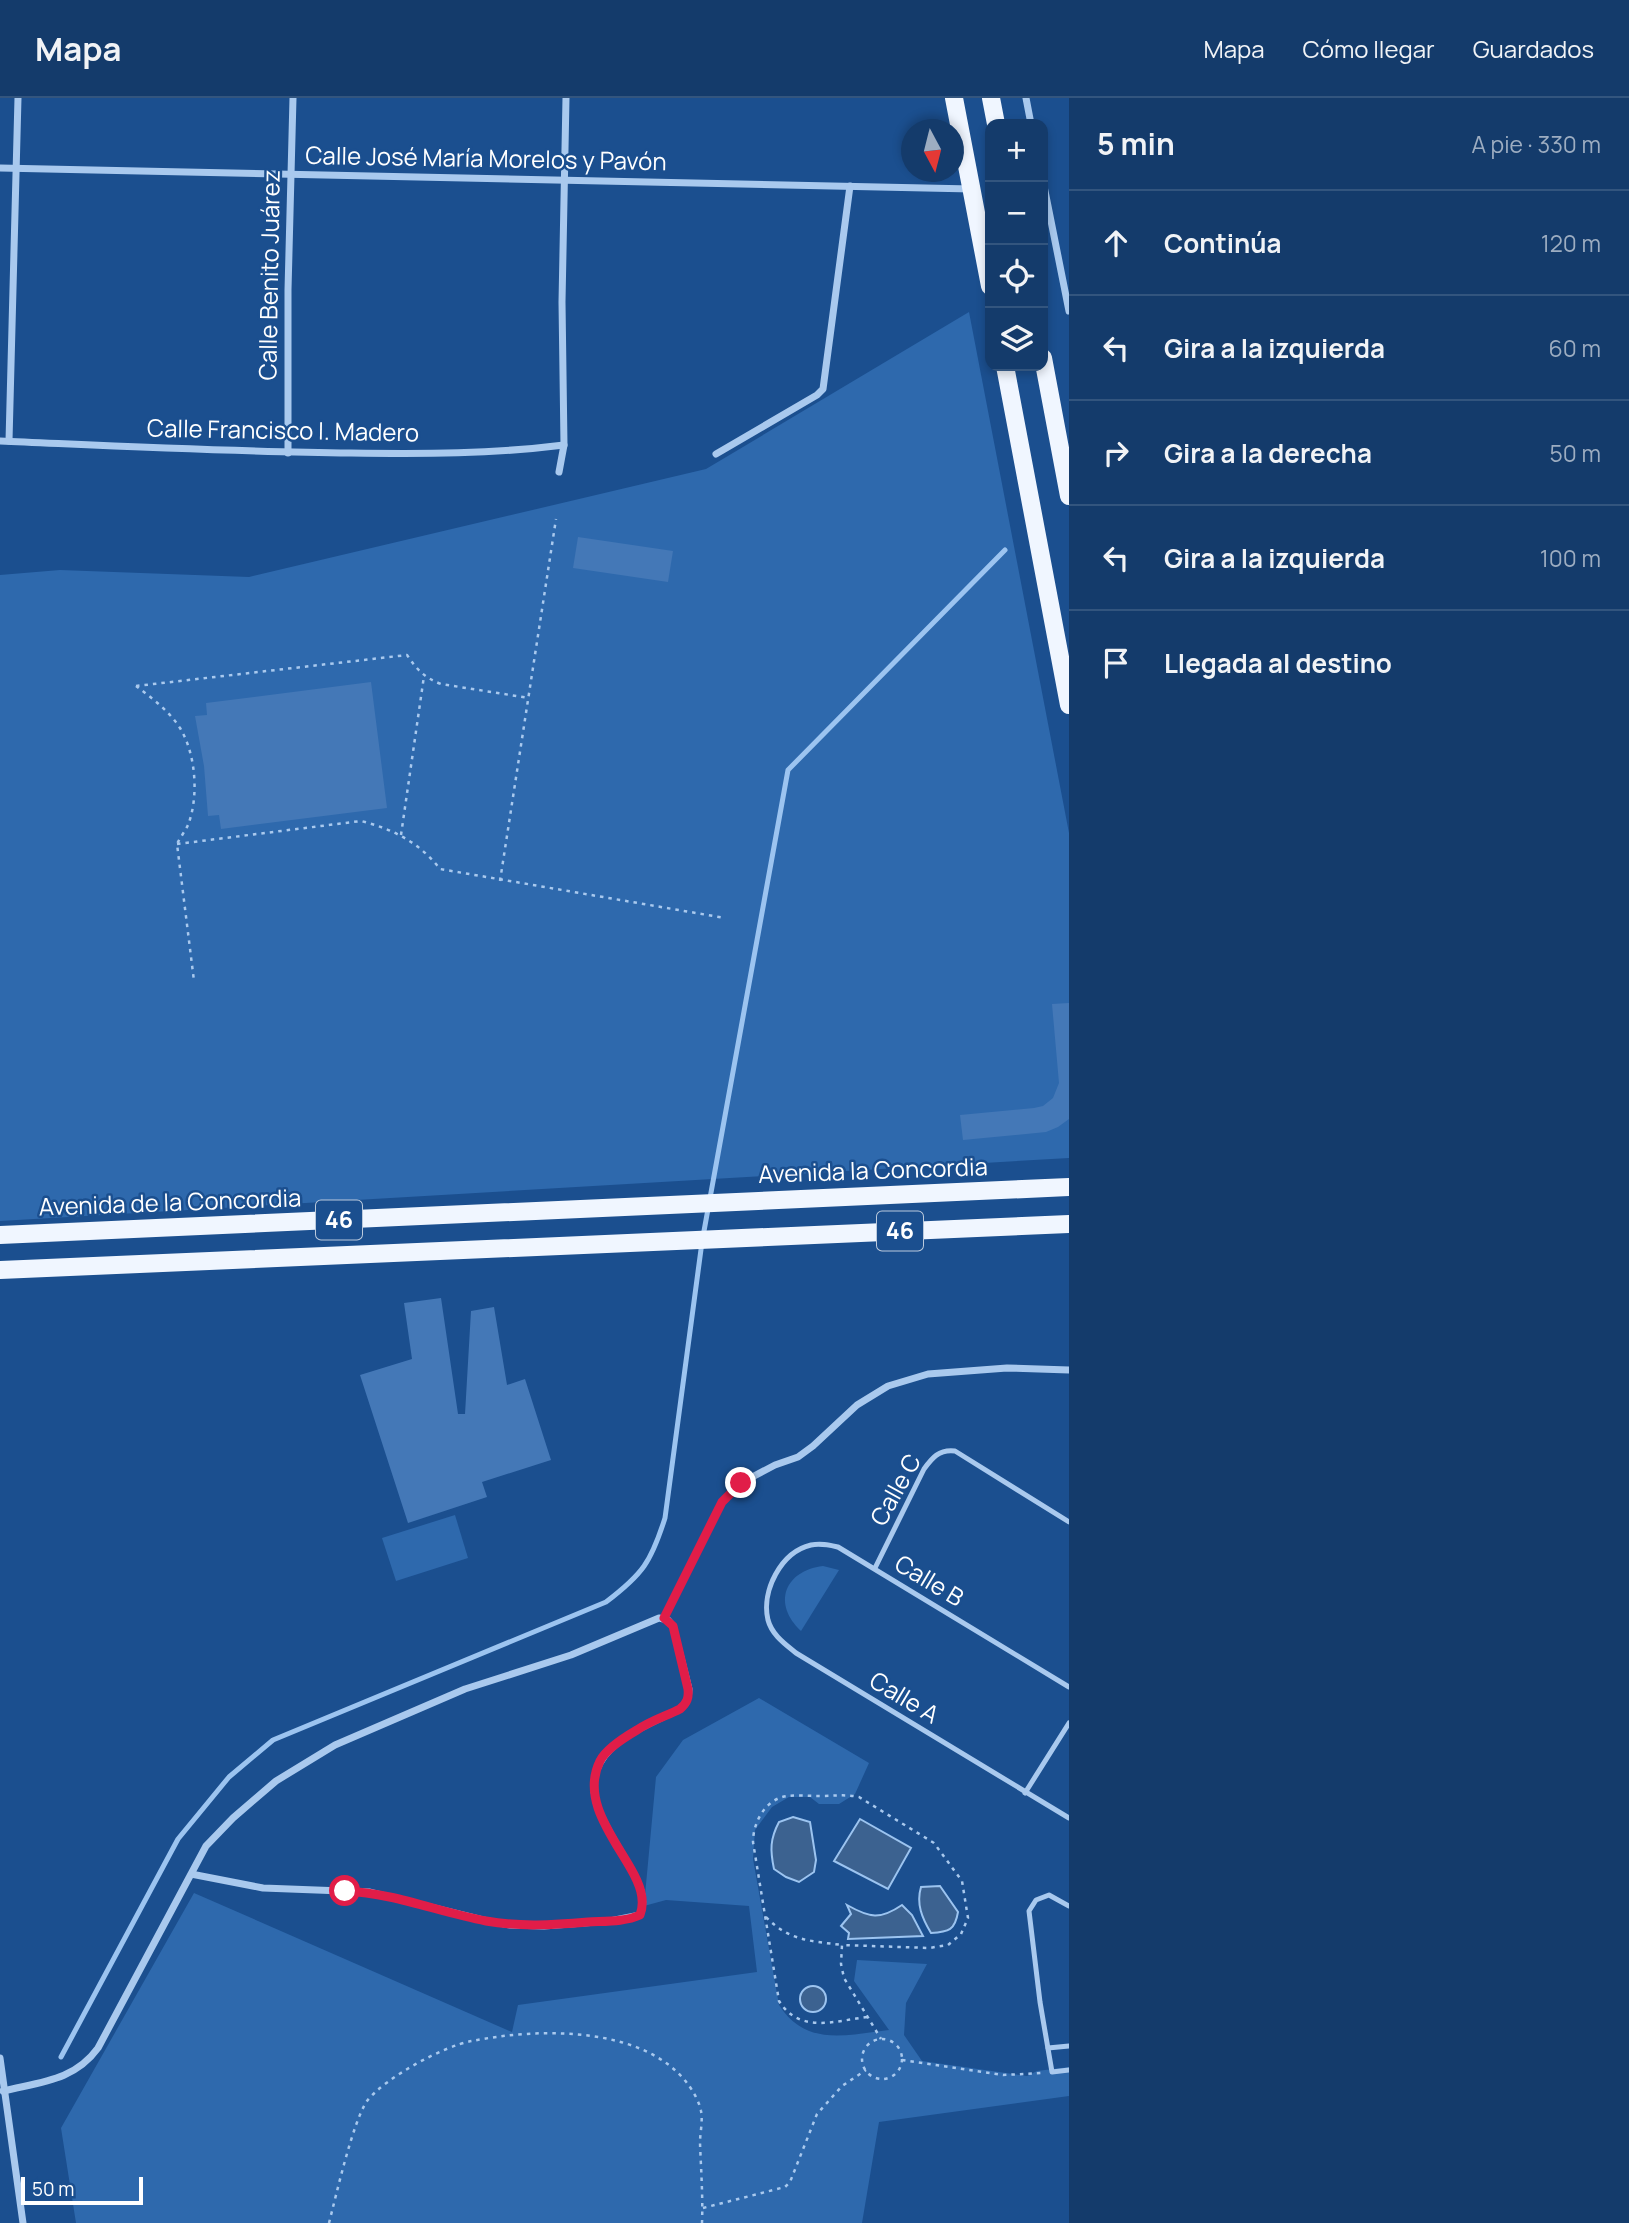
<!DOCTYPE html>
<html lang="es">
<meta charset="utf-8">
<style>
:root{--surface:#143b6b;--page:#214673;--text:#f1f3f6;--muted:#9dadc1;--line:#33557e}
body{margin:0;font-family:Manrope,sans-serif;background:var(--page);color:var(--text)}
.controls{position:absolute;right:21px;top:21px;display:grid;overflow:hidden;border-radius:14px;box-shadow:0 4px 10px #0003}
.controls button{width:63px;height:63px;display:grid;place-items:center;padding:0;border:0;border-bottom:2px solid var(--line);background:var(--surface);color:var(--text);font:35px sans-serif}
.compass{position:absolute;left:901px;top:21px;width:63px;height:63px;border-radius:50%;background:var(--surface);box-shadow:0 4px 10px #0003;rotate:173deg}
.scale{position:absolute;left:21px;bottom:18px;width:122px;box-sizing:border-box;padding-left:7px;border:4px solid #fff;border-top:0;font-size:19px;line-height:24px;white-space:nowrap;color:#fff;-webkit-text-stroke:5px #1b4f8f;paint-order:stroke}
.stop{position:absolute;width:21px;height:21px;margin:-16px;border:5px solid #e11d48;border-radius:50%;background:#fff}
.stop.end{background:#e11d48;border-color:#fff;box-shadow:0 2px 7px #0008}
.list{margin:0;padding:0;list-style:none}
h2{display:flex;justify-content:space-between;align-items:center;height:91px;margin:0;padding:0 28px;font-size:30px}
h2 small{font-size:23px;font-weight:400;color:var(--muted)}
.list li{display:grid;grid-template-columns:46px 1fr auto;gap:21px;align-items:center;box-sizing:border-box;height:105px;padding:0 28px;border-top:2px solid var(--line)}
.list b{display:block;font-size:26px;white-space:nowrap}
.list em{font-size:23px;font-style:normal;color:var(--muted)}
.icon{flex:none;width:38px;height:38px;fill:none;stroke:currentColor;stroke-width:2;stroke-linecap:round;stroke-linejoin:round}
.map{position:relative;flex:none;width:1069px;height:2125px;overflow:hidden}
header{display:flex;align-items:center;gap:42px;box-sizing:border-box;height:98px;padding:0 35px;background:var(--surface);border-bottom:2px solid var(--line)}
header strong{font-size:33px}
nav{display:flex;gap:38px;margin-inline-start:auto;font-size:24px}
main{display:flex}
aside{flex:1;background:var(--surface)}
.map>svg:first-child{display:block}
</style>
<header>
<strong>Mapa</strong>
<nav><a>Mapa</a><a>Cómo llegar</a><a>Guardados</a></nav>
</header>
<main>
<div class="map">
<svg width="1069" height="2125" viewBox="0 0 1069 2125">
<rect width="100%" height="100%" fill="#1b4f8f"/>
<g fill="#2e69ad">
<polygon points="969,214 1069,735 1069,1060 0,1123 0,477 60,472 249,479 706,371"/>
<polygon points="455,1417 468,1460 396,1483 382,1440"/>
<path d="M823 1468 839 1472 801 1533C772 1506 784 1473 823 1468Z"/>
<path d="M759 1600 869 1665 855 1696 839 1706H819L810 1699H789L772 1709 755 1732 753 1761 779 1907C806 1949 846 1937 889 1932L854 1883 857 1862 927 1866 906 1905 904 1937 922 1963 1027 1978 1037 1973 1069 1969V1998L879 2024 862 2125H76L61 2030 194 1795 512 1934 518 1907 757 1874 749 1808 666 1802 644 1808 656 1679 683 1642Z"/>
</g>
<g fill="#3c6290" stroke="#9cc4f0" stroke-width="2">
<path d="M793 1719 810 1724 816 1762 814 1774 799 1784 786 1779 774 1771C770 1752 770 1741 779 1724Z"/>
<polygon points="860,1721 911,1750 888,1791 834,1763"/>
<path d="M940 1788 958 1814C955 1832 949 1834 931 1835 922 1820 916 1806 921 1789Z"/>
<path d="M847 1807C870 1820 880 1822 902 1807L912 1817 923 1838 848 1841 849 1835 841 1828 851 1816Z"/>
<circle cx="813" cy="1901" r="13"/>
</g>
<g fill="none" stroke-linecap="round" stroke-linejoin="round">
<path stroke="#9cc4f0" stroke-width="5" d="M61 1959 178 1741 229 1679 273 1642 606 1504C643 1476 651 1464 665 1420L702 1144 788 672 1005 452"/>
</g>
<g fill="#4478b7">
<polygon points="578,439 673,453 668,484 573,470"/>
<polygon points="371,584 387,710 221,731 219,717 208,718 204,668 195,618 207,617 206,605"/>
<polygon points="1069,905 1069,1021 1058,1029 1046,1034 963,1042 960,1017 1034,1010 1043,1008 1053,1000 1059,985 1052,906"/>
<polygon points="441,1200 458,1316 465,1316 471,1213 494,1209 507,1287 525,1281 551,1362 482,1384 487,1399 408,1425 360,1277 412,1261 404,1205"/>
</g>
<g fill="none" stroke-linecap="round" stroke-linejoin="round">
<g stroke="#a9c9ee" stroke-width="2.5" stroke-dasharray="3.5 5" stroke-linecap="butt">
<path d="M136 588 407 557C417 572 425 580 441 586L529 600"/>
<path d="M136 588C152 600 169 613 180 630 196 656 199 699 188 727 185 733 180 740 177 746L194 883"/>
<polyline points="401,737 424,578"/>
<path d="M177 746 361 723C393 731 420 745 440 771L725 820"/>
<polyline points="500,783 556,421"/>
<path d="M766 1819C789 1843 811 1843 842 1847"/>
<path d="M867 1919C834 1923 800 1936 779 1903L753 1744C753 1725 765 1701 787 1698 797 1697 809 1698 820 1698 834 1698 846 1696 859 1699L934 1745 962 1783 968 1820 961 1836 948 1847 929 1850 842 1847 841 1866 844 1880 881 1941"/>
<circle cx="882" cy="1961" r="20"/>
<polyline points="902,1962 1003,1977 1042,1975"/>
<polyline points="703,2110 785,2089 790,2084 817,2016 842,1988 866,1972"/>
<path d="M329 2125C336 2098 353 2023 367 2003 385 1980 443 1948 472 1943 537 1930 642 1927 687 1985 692 1991 700 2005 701 2013 703 2023 700 2035 700 2045 701 2072 703 2098 702 2125"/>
</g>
<g stroke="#a9c9ee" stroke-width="5">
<path d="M875 1470 924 1371C932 1360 939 1351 955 1353L1069 1424"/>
<path d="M1069 1589 838 1449C829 1447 821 1445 811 1447 781 1454 761 1493 768 1522 772 1537 785 1546 796 1555L1069 1720"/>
<polyline points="1025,1695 1069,1625"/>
<polyline points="1069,1808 1049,1797 1036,1802 1029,1813 1040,1904 1052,1974 1069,1972"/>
<polyline points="1048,1950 1069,1948"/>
</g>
<g stroke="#a9c9ee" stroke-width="7">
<polyline points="1026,0 1031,26"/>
<polyline points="0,70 972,91"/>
<polyline points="1043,83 1069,213"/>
<path d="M0 343C117 348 234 354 351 355 423 356 493 356 564 347"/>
<polyline points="9,343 18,0"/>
<polyline points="288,355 288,192 293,0"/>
<polyline points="716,356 817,297 823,291 850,88"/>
<polyline points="559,374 564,347 562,204 566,0"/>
<polyline points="664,1520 722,1404 741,1385 775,1367 798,1359 813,1348 857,1307 888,1288 928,1276 1007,1270 1069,1272"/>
<polyline points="0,1960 23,2125"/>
<path d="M3 1993C40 1984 74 1983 98 1950L191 1776 263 1790 369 1794 483 1822 510 1827 544 1828 610 1823 640 1817C647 1801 639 1785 631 1771 620 1751 606 1731 598 1710 577 1652 640 1631 680 1611 687 1605 689 1600 689 1591L673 1528 668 1522 659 1520 571 1557 465 1591 335 1647 276 1683 233 1720 206 1748 191 1776"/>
</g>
<g stroke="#f0f6ff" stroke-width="18">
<polyline points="954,0 990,188"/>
<polyline points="991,0 996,26"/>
<polyline points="1043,260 1069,398"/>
<polyline points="1005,268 1069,607"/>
<polyline points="0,1137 1069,1089"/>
<polyline points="0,1172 1069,1126"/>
</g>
</g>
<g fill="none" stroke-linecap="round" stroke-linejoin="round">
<path stroke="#e11d48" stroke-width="9" d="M345 1793C394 1795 438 1814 486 1823 520 1829 553 1827 588 1824 604 1823 625 1824 640 1817 646 1801 639 1785 631 1771 613 1739 581 1701 600 1663 606 1651 625 1639 637 1632 650 1623 666 1618 680 1611 687 1605 689 1600 688 1591L673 1528 664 1520 722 1404 741 1385"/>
</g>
<g text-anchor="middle" stroke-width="5" stroke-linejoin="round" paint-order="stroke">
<g fill="#1b4f8f" stroke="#bbcadd" stroke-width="2">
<rect x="316" y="1102.5" width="46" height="39" rx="5"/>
<rect x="877" y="1113.5" width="46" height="39" rx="5"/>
</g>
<g font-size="23" font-weight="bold" fill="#fff">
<text x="339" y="1130">46</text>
<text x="900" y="1141">46</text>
</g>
<g font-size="24" fill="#fff" stroke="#1b4f8f">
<text transform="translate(486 61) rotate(1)" y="8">Calle José María Morelos y Pavón</text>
<text transform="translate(270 177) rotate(-89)" y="8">Calle Benito Juárez</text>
<text transform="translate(283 333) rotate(1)" y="8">Calle Francisco I. Madero</text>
<text transform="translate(873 1073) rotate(-2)" y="8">Avenida la Concordia</text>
<text transform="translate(170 1105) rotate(-2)" y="8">Avenida de la Concordia</text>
<text transform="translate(896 1392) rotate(-61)" y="8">Calle C</text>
<text transform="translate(929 1483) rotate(31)" y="8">Calle B</text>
<text transform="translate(904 1600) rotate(31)" y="8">Calle A</text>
</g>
</g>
</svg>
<div class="controls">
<button>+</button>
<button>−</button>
<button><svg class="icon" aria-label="locate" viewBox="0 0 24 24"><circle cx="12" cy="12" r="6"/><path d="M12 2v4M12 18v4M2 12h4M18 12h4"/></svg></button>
<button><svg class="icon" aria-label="layers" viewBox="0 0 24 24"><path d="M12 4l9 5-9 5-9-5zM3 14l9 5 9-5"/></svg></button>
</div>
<svg class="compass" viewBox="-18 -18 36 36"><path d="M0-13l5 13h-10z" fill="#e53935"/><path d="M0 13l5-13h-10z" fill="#9dadc1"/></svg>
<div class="scale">50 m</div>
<div class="stop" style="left:345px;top:1793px"></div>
<div class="stop end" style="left:741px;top:1385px"></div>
</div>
<aside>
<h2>5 min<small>A pie · 330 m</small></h2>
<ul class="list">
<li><svg class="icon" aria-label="ahead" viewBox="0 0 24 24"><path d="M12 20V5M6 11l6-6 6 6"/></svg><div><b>Continúa</b></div><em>120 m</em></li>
<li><svg class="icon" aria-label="left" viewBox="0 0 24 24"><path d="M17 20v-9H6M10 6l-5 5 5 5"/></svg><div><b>Gira a la izquierda</b></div><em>60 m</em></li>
<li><svg class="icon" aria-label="right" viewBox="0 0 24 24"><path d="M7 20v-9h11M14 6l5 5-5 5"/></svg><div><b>Gira a la derecha</b></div><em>50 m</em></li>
<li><svg class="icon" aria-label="left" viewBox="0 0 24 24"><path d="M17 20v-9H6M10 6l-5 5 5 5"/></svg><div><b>Gira a la izquierda</b></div><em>100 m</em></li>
<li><svg class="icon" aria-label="arrive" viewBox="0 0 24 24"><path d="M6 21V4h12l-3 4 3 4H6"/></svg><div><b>Llegada al destino</b></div></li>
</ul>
</aside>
</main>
